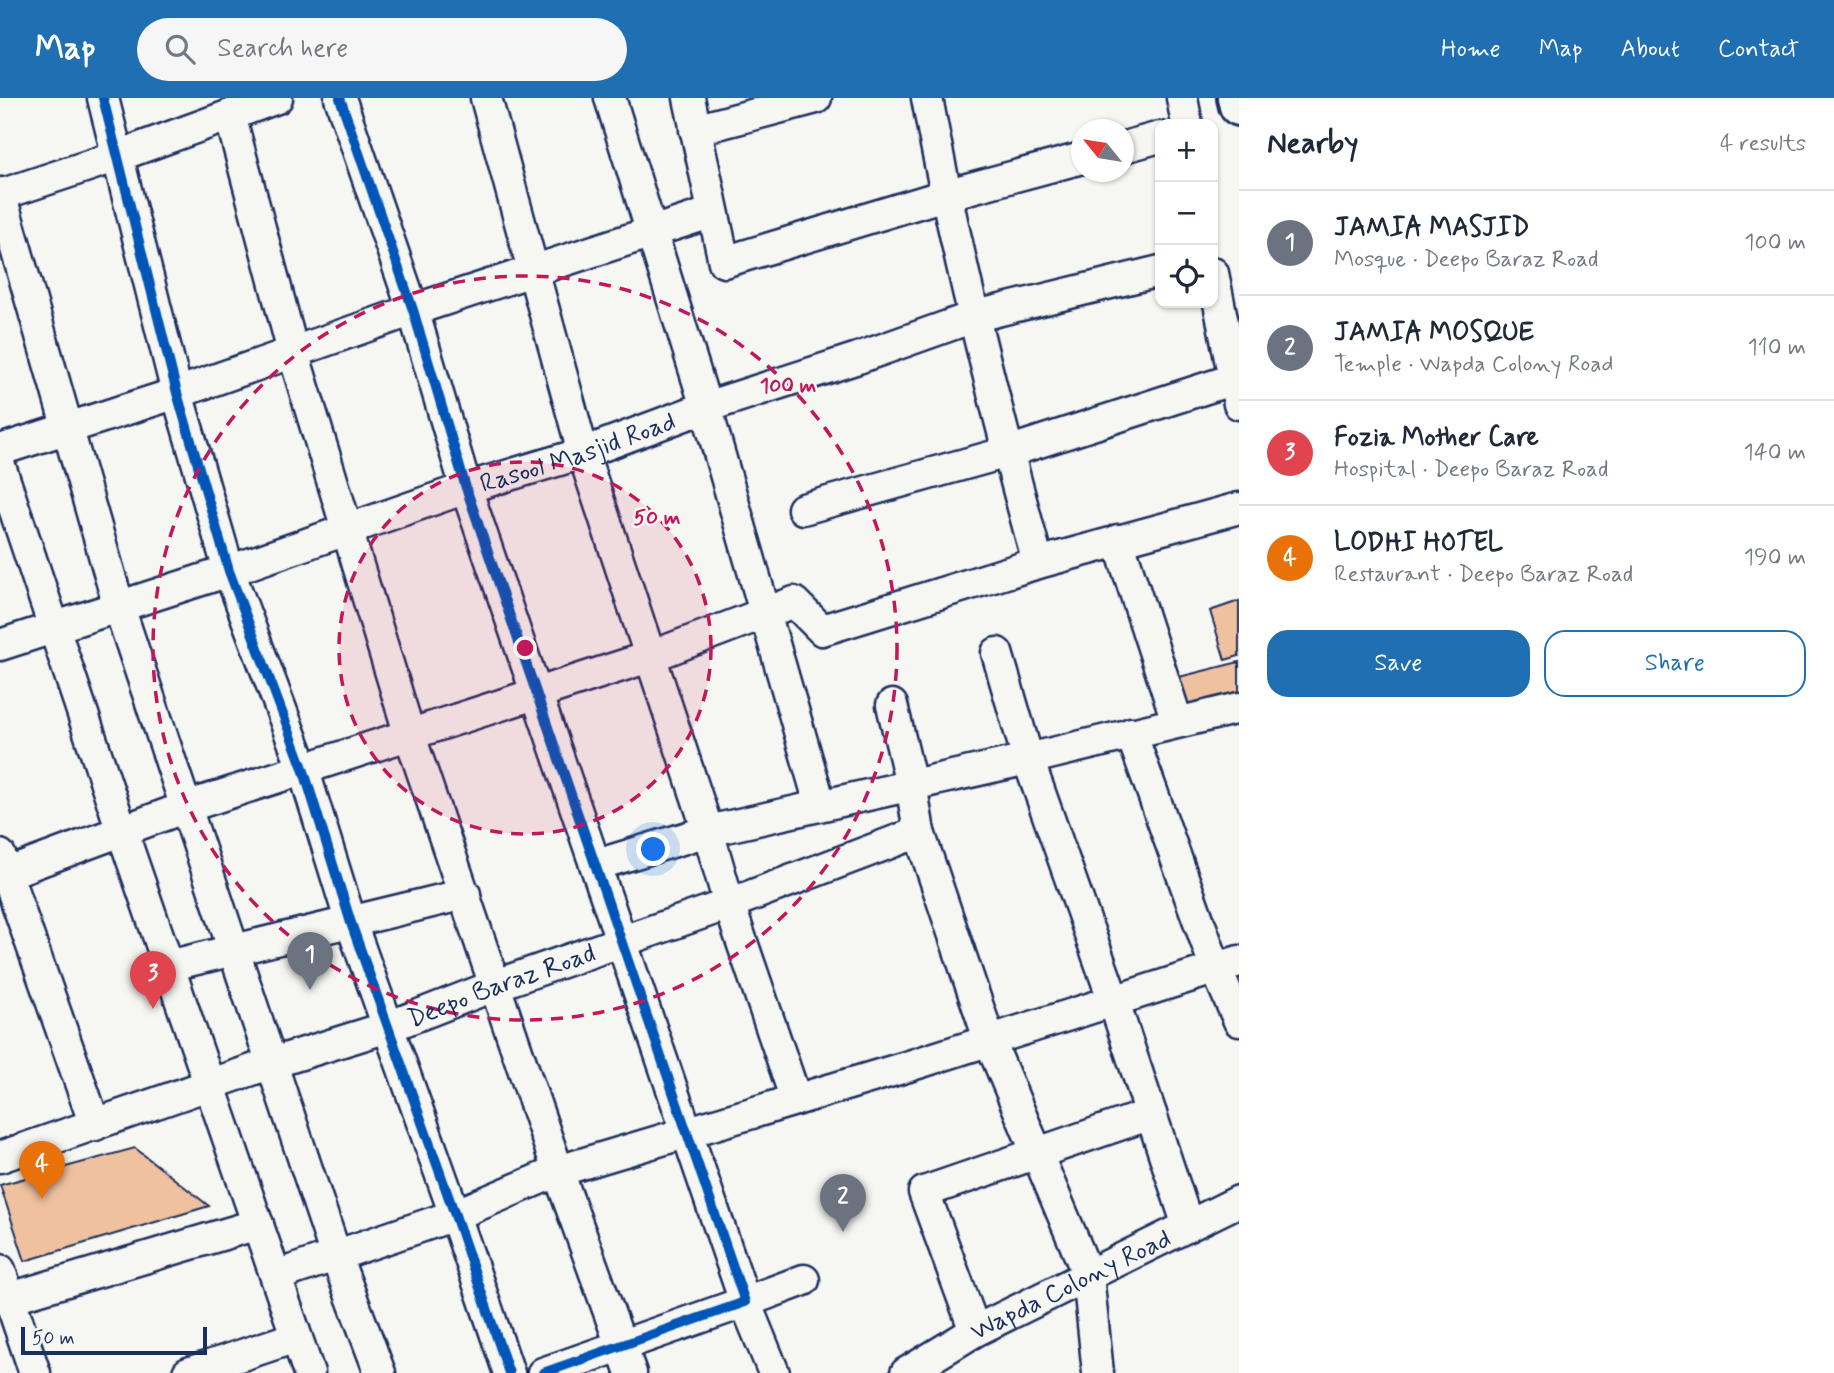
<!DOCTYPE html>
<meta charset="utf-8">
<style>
:root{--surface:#fff;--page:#f6f6f7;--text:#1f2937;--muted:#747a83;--line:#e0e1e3;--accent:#1f6fb2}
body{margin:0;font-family:Mynerve,sans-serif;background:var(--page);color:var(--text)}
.controls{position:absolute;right:21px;top:21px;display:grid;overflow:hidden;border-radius:14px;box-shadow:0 2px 5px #0004}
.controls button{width:63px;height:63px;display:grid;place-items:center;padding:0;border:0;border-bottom:2px solid var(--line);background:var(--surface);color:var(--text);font:35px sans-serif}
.compass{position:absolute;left:1071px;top:21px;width:63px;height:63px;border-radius:50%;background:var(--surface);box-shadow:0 2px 5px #0004;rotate:300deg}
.scale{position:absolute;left:21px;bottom:18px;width:186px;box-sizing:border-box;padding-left:7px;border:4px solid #1b2f5e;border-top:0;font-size:19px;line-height:24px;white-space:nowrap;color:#1b2f5e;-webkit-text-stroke:5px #f6f6f2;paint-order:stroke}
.you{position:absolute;left:654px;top:752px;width:24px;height:24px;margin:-18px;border:5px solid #fff;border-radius:50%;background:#1a73e8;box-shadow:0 0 0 10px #1a73e833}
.badge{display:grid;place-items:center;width:46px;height:46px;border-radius:50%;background:var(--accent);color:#fff;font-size:23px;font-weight:700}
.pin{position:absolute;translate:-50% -58px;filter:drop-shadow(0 2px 4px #0008)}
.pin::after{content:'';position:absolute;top:37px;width:24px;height:21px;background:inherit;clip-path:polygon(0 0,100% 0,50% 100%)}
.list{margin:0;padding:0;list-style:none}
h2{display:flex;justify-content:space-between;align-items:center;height:91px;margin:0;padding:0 28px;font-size:30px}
h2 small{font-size:23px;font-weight:400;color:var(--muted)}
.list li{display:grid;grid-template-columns:46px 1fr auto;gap:21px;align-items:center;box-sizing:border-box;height:105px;padding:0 28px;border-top:2px solid var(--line)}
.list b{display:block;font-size:26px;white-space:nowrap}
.list p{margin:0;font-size:23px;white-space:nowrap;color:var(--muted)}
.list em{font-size:23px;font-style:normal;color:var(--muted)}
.actions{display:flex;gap:14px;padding:21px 28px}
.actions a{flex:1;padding:16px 0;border:2px solid var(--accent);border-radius:21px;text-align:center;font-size:24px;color:var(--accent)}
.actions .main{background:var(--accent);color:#fff}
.icon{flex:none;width:38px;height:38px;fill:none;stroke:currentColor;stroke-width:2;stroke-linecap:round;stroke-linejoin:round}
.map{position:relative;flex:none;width:1239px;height:1275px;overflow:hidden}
header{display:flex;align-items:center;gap:42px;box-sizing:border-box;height:98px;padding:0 35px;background:var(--accent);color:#fff}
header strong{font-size:33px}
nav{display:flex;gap:38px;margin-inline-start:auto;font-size:24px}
.search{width:490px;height:63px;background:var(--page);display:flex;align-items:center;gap:18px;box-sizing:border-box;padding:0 24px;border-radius:38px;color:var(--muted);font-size:26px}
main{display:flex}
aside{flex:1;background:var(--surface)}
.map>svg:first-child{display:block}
</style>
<header>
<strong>Map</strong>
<div class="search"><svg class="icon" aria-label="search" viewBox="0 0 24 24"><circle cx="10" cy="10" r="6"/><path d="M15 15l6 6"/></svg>Search here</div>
<nav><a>Home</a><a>Map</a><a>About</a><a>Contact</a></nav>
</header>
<main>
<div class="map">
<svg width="1239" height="1275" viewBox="0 0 1239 1275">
<rect width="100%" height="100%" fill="#f6f6f2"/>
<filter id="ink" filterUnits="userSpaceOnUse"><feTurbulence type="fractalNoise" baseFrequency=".0143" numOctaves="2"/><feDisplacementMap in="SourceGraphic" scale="14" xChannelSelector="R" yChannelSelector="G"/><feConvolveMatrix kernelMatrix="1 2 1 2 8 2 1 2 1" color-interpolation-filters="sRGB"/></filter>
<g filter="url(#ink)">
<g fill="#efc19f" stroke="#1b2f5e" stroke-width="2">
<polygon points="1239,503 1239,558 1225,562 1210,513"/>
<polygon points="1239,564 1239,596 1187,609 1179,579"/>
<polygon points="135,1050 209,1108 25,1163 0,1087"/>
</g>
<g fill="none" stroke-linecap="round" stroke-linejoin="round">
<defs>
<g id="minor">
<polyline points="103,0 177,295 229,473 303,670 351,825 455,1117 509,1275"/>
<polyline points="340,0 413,212 466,390 745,1204 543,1275"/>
<polyline points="486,0 583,355 708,733 729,806 796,1002"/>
<polyline points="610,0 706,309 820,706"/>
<polyline points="689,0 724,164 945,97 1082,60"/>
<path d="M927 0C956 156 996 311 1038 465"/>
<polyline points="1182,0 1187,26"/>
<polyline points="230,17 293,254 410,638 558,1073 631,1275"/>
<polyline points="695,32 816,0"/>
<polyline points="1124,49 1160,39"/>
<polyline points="0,95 119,509 336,1158 380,1275"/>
<polyline points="0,97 118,58 277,0"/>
<polyline points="1213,175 1239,306"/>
<polyline points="0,352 177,295 413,212 713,114"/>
<polyline points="0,368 122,733 309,1275"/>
<polyline points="803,411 1008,354 1234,281"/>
<polyline points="1118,442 1177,623"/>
<path id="s1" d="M0 547 229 473 466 390 583 355 706 309 858 260 976 218 1160 173"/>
<polyline points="997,555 1028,661 1113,901 1188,1128"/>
<polyline points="892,607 911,686 919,734 989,941 1088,1177 1098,1275"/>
<polyline points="1131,635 1216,871 1239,923"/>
<polyline points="0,757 95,1027"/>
<polyline points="596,767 708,733 1028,661 1239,610"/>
<polyline points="0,778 186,709 652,558 794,504 822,532 1038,465 1239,410"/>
<polyline points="168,868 465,796"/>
<path id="s2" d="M0 1059 272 965 388 929 496 887 729 806 919 734"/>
<polyline points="0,1172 35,1275"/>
<polyline points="276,1178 455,1117 558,1073 909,968 1239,863"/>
<polyline points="10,1200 258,1126"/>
<polyline points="975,1233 924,1094 1151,1016"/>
<polyline points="188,1275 296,1239"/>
<polyline points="774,1275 745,1204 804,1182"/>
<path id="s3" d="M906 1275 975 1233 1239 1103"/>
</g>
<polyline id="major" points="1237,0 1239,8"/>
</defs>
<use href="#minor" stroke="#1b2f5e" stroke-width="35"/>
<use href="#major" stroke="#1b2f5e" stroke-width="44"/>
<use href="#minor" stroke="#f6f6f2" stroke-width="30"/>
<use href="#major" stroke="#f6f6f2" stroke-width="38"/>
<defs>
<g id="cycleway">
<polyline points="103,0 177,295 229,473 303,670 351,825 455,1117 509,1275"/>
<polyline points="340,0 413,212 466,390 745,1204 543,1275"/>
</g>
</defs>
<use href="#cycleway" stroke="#f6f6f2" stroke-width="15"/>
<use href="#cycleway" stroke="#0057b8" stroke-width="10"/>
</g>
</g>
<circle cx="525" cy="550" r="186" fill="#c2185b" fill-opacity=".12"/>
<g fill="none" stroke="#c2185b" stroke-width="3.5" stroke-dasharray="12 9">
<circle cx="525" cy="550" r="186"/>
<circle cx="525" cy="550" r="372"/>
</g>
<g text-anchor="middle" stroke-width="5" stroke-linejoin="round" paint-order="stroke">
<g font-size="26" fill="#1b2f5e" stroke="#f6f6f2">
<text dy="9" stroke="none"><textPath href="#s1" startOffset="609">Rasool Masjid Road</textPath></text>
<text dy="9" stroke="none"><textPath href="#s2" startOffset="530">Deepo Baraz Road</textPath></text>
<text dy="9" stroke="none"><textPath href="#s3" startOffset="187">Wapda Colony Road</textPath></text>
</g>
</g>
<circle cx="525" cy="550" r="10" fill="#c2185b" stroke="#f6f6f2" stroke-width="3.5"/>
<g font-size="21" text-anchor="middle" font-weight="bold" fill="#c2185b" stroke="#f6f6f2" stroke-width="5" stroke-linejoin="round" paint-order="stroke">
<text x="788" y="294">100 m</text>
<text x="657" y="426">50 m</text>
</g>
</svg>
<div class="controls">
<button>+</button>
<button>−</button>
<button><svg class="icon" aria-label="locate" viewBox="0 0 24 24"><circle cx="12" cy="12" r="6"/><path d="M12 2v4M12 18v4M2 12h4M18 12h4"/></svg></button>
</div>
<svg class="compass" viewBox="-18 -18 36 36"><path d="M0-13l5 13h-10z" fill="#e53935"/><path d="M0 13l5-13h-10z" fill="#747a83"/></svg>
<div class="scale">50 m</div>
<div class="you"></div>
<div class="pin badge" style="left:310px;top:892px;background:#6b7280">1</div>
<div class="pin badge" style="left:843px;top:1134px;background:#6b7280">2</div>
<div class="pin badge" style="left:153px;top:911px;background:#e0444e">3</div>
<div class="pin badge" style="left:42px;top:1101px;background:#e8710a">4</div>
</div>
<aside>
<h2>Nearby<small>4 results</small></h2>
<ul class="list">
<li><span class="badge" style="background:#6b7280">1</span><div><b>JAMIA MASJID</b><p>Mosque · Deepo Baraz Road</p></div><em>100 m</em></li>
<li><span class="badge" style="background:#6b7280">2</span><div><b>JAMIA MOSQUE</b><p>Temple · Wapda Colony Road</p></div><em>110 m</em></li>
<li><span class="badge" style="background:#e0444e">3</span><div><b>Fozia Mother Care</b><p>Hospital · Deepo Baraz Road</p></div><em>140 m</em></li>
<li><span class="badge" style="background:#e8710a">4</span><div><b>LODHI HOTEL</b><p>Restaurant · Deepo Baraz Road</p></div><em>190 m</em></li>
</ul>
<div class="actions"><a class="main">Save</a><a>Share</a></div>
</aside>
</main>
